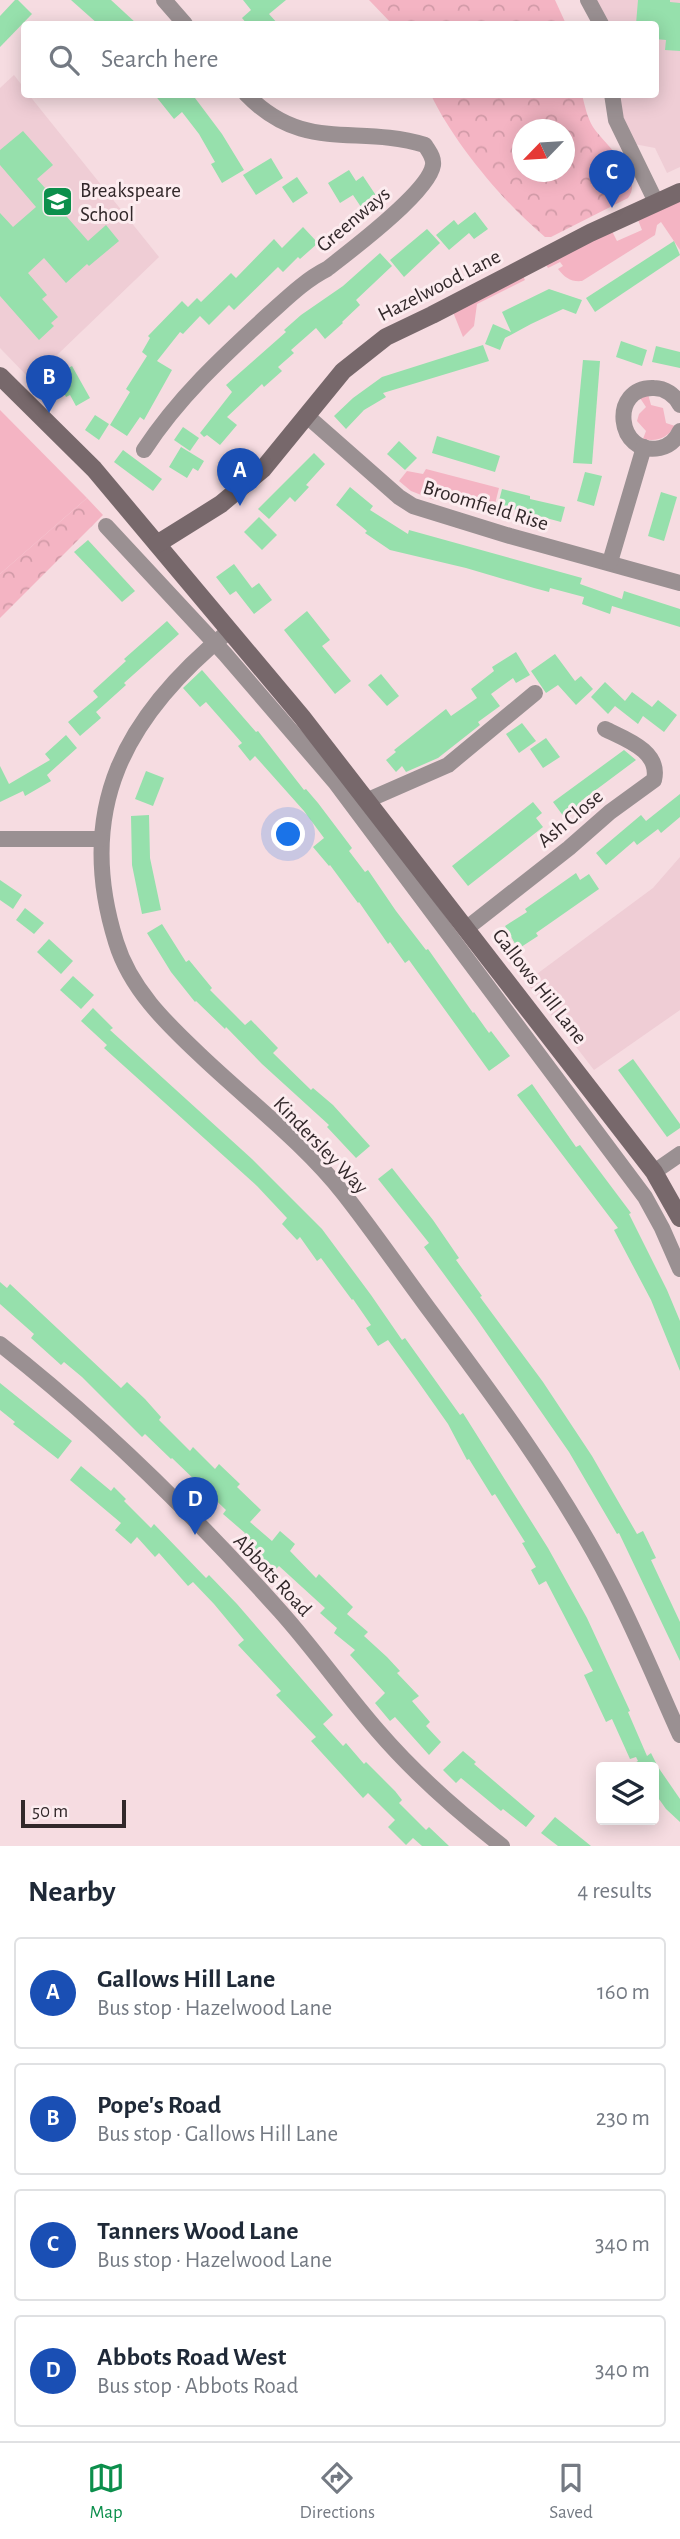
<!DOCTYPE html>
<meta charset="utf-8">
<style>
:root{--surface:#fff;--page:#f6f6f7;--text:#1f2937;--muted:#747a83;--line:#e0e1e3;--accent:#0c8f4c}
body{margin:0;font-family:"Alegreya Sans",sans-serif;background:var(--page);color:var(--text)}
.controls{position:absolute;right:21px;bottom:21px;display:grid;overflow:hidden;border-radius:7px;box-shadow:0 4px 18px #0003}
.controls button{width:63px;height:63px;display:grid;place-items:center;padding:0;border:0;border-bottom:2px solid var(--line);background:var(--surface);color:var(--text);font:35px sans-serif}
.compass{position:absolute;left:512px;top:119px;width:63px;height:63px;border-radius:50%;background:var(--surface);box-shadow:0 4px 18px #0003;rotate:245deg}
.scale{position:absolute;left:21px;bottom:18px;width:105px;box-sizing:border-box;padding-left:7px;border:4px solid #32282a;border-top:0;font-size:19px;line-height:24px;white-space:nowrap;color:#32282a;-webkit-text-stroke:5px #fcecef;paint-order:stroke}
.you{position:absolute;left:289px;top:835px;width:24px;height:24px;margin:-18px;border:5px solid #fff;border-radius:50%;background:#1a73e8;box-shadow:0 0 0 10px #1a73e833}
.badge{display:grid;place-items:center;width:46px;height:46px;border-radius:50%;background:var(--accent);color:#fff;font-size:23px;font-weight:700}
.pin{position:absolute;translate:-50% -58px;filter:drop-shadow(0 2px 4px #0008)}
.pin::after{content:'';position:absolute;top:37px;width:24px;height:21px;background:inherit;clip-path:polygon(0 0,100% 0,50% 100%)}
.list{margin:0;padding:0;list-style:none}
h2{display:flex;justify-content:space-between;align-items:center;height:91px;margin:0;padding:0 28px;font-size:30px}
h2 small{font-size:23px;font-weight:400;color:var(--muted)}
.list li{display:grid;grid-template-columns:46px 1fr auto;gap:21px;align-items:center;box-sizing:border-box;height:112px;margin:0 14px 14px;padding:0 14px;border:2px solid var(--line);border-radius:7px}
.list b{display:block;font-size:26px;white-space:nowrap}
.list p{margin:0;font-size:23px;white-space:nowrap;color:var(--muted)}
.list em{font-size:23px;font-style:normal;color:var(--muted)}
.icon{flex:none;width:38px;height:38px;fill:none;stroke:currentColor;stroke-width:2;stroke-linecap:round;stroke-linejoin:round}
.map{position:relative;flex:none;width:680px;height:1846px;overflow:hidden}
.search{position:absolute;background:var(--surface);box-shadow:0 4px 18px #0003;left:21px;right:21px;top:21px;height:77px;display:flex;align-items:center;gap:18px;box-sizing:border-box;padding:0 24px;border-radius:7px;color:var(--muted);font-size:26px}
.sheet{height:595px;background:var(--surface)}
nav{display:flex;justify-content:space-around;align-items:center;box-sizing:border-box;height:98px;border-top:2px solid var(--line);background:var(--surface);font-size:19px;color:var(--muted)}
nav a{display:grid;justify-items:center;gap:4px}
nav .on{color:var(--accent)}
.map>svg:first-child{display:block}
</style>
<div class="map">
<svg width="680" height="1846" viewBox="0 0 680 1846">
<defs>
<pattern id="forest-crowns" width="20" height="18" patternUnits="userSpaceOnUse" patternTransform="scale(1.75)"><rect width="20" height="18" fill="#f4b4c3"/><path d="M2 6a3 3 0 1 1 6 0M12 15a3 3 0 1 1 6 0" fill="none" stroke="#d29ba8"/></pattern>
</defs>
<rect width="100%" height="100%" fill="#f6dce1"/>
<g fill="#efcdd5">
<polygon points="594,0 680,0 680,167 667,173 655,148 634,144 622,121 619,95 656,94 656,24 607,24"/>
<polygon points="14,75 24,88 24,94 29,95 159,257 31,380 0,348 0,88"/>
<polygon points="680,857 680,1010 594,1070 526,982 653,888"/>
</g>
<g fill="#f4b4c3">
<path d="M680 201V250L661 222 657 225 655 235 582 281C571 282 565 278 558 269L563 266 560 262 548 268 545 263 612 231 617 241 642 230 638 220Z"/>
<polygon points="522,274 525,280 477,304 474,326 463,337 453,312"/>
<path d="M648 394 651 405 663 408 666 423 675 426C667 438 658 442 643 439L646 431 637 421 639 414 646 407 640 398Z"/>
<polygon points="0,410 87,498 0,574"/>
<polygon points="426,469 499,488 492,516 467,508 469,499 437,490 434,500 411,491 399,481 407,471 423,474"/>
</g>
<g fill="url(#forest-crowns)" fill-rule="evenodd">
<polygon points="369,0 555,0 566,24 392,24"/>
<path d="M431 95H582C585 106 587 117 593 127 605 145 645 176 628 198L551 237H545C504 203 454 143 431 95ZM522 130H564V172H522Z"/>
<polygon points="87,498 103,515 0,618 0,574"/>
</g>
<g fill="#96e0ac">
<polygon points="15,0 18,0 32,14 0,47 0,16"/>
<polygon points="71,0 111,0 137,24 98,24"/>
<polygon points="243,0 286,0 269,14 278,24 247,24 242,18 251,10"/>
<polygon points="638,0 670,0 670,2 680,3 680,51 665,50 666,40 655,39 655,24 636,24"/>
<polygon points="154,94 192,94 222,134 244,170 222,183 211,164 215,162 199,134 182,112 174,119"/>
<polygon points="23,131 53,165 37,179 62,207 60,209 88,241 106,225 119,241 89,266 87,264 66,283 44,258 28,273 47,295 42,299 58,317 51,323 54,326 39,340 0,296 0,213 13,227 36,207 0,165 0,150"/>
<polygon points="271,158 283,178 256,195 243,175"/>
<polygon points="349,170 356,181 363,176 381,203 365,213 353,195 340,203 328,183"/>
<polygon points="297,177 308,193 293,203 282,187"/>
<polygon points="475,212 488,229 474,239 469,233 449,250 436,235 454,220 458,225"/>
<polygon points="303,227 318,243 300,259 298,257 283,272 278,267 234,310 229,305 209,325 200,316 183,334 180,332 157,361 172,370 144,420 140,417 127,436 110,425 130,392 126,389 147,356 142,352 150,338 148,336 182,301 188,307 197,298 201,302 231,273 236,278 274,239 282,248"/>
<polygon points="427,229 440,243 404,277 390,260"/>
<polygon points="674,241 680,255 595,312 586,298"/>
<polygon points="380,253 392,266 356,300 360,305 342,322 343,323 325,339 316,328 291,350 294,353 278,367 282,371 264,387 262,384 227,417 237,425 220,445 207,435 204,437 200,433 232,392 226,385 286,332 284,330 301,315 343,286"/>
<polygon points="549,289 582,300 576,314 563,309 531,324 505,338 500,350 485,344 493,324 511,332 502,312"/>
<polygon points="621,341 647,350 642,366 616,357"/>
<polygon points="483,345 489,361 383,393 386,397 364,410 346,429 334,416 353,398 382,377"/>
<polygon points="656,346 680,352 680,368 652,362"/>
<polygon points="583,360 600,361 592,464 573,463"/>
<polygon points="72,366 90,398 76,406 70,395 66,397 61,386 65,384 59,373"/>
<polygon points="95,415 109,424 99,440 85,430"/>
<polygon points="183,427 199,438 190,451 174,440"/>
<polygon points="437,436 500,456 495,472 432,453"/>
<polygon points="399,441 417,458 405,470 387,454"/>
<polygon points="181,447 204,461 198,471 193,468 187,478 169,467"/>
<polygon points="123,450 162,479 153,491 114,462"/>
<polygon points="314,453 325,464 306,485 309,487 295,502 290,497 269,519 258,509"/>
<polygon points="585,472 602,476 594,506 577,501"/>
<polygon points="350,487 373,506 370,510 408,534 409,530 582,578 580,584 622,599 624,591 680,609 680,627 612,606 610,614 582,604 584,597 550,588 549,592 534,588 466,568 390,550 365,533 367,531 336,505"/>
<polygon points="502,489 530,496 530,499 565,507 561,522 498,505"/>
<polygon points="661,492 677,497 664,541 648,536"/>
<polygon points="259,517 277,535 262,550 244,532"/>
<polygon points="88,540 135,591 122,602 74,552"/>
<polygon points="234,564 252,588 259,583 272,600 254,614 236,591 230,595 216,577"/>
<polygon points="307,611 330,640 322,646 351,681 335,694 284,630"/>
<polygon points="167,621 179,634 124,683 126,685 96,712 101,718 80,736 68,722 98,697 93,691 126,661 124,659"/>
<polygon points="516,652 530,675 516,683 513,678 491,694 500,706 478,722 480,725 438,758 406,772 402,766 396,772 386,760 396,752 394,750 446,709 451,716 477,698 471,689 494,671 492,667"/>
<polygon points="555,654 575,681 581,676 593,689 576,705 558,685 546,693 531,671"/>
<polygon points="202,670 256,732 258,731 304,790 306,789 318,803 352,848 349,851 365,872 368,870 396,911 426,950 428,949 473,1013 474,1012 489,1033 491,1031 510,1056 489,1071 409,960 405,963 390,942 388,944 359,902 358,903 330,865 329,866 313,847 324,838 304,811 255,756 250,761 238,746 242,743 206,702 200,707 183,688"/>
<polygon points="381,674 399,696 387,706 368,685"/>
<polygon points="605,682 625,701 632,692 652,707 658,700 677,715 664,732 643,716 638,724 615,706 608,714 591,697"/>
<polygon points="522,723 536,741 519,753 506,734"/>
<polygon points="66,735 77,748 47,775 51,781 25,796 23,791 0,802 0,766 9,784 50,760 45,754"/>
<polygon points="546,738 560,757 543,768 530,749"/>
<polygon points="624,750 636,760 581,801 583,804 564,817 553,802"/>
<polygon points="146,771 164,778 153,806 135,799"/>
<polygon points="680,794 680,817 661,833 658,829 637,845 634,841 606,865 596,853 641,815 646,821"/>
<polygon points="533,802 542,813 536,818 543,827 468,886 452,866"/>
<polygon points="149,815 150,858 161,910 142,914 132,865 131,816"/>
<polygon points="576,873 580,880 589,874 599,889 536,933 538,936 518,949 505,926 527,912 525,909"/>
<polygon points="0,880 22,895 13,909 0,900"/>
<polygon points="25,908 44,923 34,934 16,920"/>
<polygon points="162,924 186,962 189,960 212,988 210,990 245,1025 251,1020 278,1048 273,1053 311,1090 313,1088 333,1105 370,1146 356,1158 327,1127 329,1125 262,1064 226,1027 225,1029 196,1001 195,1002 171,972 147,933"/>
<polygon points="49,939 73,961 61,974 37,952"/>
<polygon points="73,976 94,995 81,1009 60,990"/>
<polygon points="93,1008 113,1028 110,1030 252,1159 322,1229 371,1295 402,1340 405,1338 460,1415 463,1413 548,1548 587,1618 630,1711 628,1712 647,1756 651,1753 658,1767 680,1799 680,1822 666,1809 654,1792 654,1767 628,1767 638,1761 636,1757 630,1759 612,1719 606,1722 584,1675 593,1671 546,1581 539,1585 531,1570 536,1567 522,1543 525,1542 495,1494 492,1496 469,1459 467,1460 448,1424 417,1380 388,1340 378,1346 366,1328 371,1325 353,1299 352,1300 321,1258 317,1261 300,1237 297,1240 282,1224 287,1218 257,1186 104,1048 107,1045 81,1021"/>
<polygon points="633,1059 680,1124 680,1128 667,1137 618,1070"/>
<polygon points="532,1084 576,1147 580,1145 631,1213 629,1214 667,1290 680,1321 680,1371 651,1300 614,1230 618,1228 517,1095"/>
<polygon points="392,1168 433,1220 459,1258 456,1260 482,1296 480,1297 543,1382 592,1456 637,1534 643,1531 656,1558 651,1560 680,1622 680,1661 619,1533 617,1534 569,1452 476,1318 424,1247 429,1243 378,1179"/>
<polygon points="0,1282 7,1288 10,1284 121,1388 127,1382 145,1399 161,1417 159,1420 190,1451 193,1447 215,1469 219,1464 240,1484 237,1487 261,1510 250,1522 272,1541 280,1531 295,1544 290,1551 316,1578 319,1574 353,1607 347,1614 368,1632 364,1636 387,1657 400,1671 397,1673 419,1696 412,1701 430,1722 426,1726 441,1742 429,1755 395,1717 390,1721 375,1703 385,1693 350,1655 355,1650 334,1633 337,1628 320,1613 325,1608 279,1566 276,1569 240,1539 245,1533 223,1514 226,1510 172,1458 171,1459 145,1434 142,1437 82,1377 64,1362 61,1365 31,1338 34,1334 0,1304"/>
<polygon points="0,1383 72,1441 58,1459 13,1424 15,1422 0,1410"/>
<polygon points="81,1466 111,1491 114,1487 126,1499 124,1501 151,1528 154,1524 206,1578 209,1575 237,1604 333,1715 323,1724 343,1746 346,1743 364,1764 366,1762 395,1791 402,1800 399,1803 426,1830 429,1827 449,1846 422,1846 413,1838 406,1845 388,1827 395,1820 368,1793 363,1798 311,1741 316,1737 276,1695 281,1691 238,1645 244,1640 214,1604 193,1582 188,1586 159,1553 155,1557 137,1537 131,1544 115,1530 121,1523 70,1480"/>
<polygon points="463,1751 476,1762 474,1764 535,1816 526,1827 503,1809 501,1811 461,1778 456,1783 443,1770"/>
<polygon points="555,1817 591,1846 558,1846 541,1833"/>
</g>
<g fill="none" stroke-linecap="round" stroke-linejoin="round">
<g stroke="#9a9092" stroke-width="16">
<polyline points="164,0 185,24"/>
<polyline points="588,0 601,24"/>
<polyline points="612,94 616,120 656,202"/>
<path d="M680 405C675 395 665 388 654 388 609 386 616 457 660 448 669 446 676 440 680 431"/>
<polyline points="307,416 399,497 413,506 510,536 680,583"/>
<path d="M144 450C178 398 222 357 268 315 286 299 305 280 327 269 350 251 429 192 433 165 434 157 429 152 425 145 356 124 304 154 246 94"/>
<polyline points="106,526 225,654 335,782 645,1197 662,1228 680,1269"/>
<polyline points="610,562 644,447"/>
<path d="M229 631C126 715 74 808 116 942 130 988 165 1022 199 1054 247 1100 303 1142 344 1194 373 1231 400 1270 428 1308 493 1395 560 1485 610 1582 636 1632 657 1684 680 1735"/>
<polyline points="368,800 448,765 535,693"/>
<polyline points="0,839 101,839"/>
<path d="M467 928 569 848 610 812 654 780C661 751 625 739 605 729"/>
<polyline points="654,1172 680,1154"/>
<path d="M0 1344C101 1423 195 1516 280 1611 315 1650 344 1692 378 1731 415 1774 457 1811 502 1846"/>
</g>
<g stroke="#77686b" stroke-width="18">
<polyline points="0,376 94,469 302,717 654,1172 680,1218"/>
<polyline points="157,544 221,504 263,469 343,371 386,337 432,315 590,233 680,192"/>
</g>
</g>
<defs>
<symbol id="school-square" viewBox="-11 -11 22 22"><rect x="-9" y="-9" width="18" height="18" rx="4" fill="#0c8f4c" stroke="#fcecef"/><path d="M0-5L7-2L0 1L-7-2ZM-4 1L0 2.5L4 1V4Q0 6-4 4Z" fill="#fff"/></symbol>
</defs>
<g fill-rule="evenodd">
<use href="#school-square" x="40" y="184" width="35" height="35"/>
</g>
<g text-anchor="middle" stroke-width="6" stroke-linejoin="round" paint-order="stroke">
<g font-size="21" fill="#32282a" stroke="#fcecef" text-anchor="start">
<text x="80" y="197">Breakspeare<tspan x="80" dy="24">School</tspan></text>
</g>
<g font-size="21" fill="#32282a" stroke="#fcecef">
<text transform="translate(353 219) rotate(-40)" y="7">Greenways</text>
<text transform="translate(439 285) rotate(-27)" y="7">Hazelwood Lane</text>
<text transform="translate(486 505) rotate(17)" y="7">Broomfield Rise</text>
<text transform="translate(570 818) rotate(-40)" y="7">Ash Close</text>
<text transform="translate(540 986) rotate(52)" y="7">Gallows Hill Lane</text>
<text transform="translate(321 1145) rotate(46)" y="7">Kindersley Way</text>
<text transform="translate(273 1575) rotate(47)" y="7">Abbots Road</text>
</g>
</g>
</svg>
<div class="controls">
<button><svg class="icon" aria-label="layers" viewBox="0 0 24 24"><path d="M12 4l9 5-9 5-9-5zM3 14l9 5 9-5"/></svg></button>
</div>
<svg class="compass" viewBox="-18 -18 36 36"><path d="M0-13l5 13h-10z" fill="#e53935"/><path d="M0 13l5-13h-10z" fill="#747a83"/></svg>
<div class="scale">50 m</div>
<div class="you"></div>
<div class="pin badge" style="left:240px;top:506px;background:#1a4fb4">A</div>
<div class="pin badge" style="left:49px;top:413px;background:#1a4fb4">B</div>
<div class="pin badge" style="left:612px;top:208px;background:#1a4fb4">C</div>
<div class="pin badge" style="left:195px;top:1535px;background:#1a4fb4">D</div>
<div class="search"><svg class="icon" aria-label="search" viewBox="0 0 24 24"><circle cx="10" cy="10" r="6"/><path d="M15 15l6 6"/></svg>Search here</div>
</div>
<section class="sheet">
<h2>Nearby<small>4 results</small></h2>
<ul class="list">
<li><span class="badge" style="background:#1a4fb4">A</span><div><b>Gallows Hill Lane</b><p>Bus stop · Hazelwood Lane</p></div><em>160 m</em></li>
<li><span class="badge" style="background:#1a4fb4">B</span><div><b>Pope's Road</b><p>Bus stop · Gallows Hill Lane</p></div><em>230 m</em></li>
<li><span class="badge" style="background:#1a4fb4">C</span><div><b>Tanners Wood Lane</b><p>Bus stop · Hazelwood Lane</p></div><em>340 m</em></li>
<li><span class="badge" style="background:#1a4fb4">D</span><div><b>Abbots Road West</b><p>Bus stop · Abbots Road</p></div><em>340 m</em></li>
</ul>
</section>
<nav>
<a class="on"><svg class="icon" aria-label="map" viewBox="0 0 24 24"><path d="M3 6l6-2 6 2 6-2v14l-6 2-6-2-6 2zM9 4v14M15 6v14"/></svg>Map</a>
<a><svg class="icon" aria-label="directions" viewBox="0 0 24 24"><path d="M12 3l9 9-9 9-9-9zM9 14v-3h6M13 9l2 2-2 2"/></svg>Directions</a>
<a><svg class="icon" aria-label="saved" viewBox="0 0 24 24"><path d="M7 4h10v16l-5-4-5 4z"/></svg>Saved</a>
</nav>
